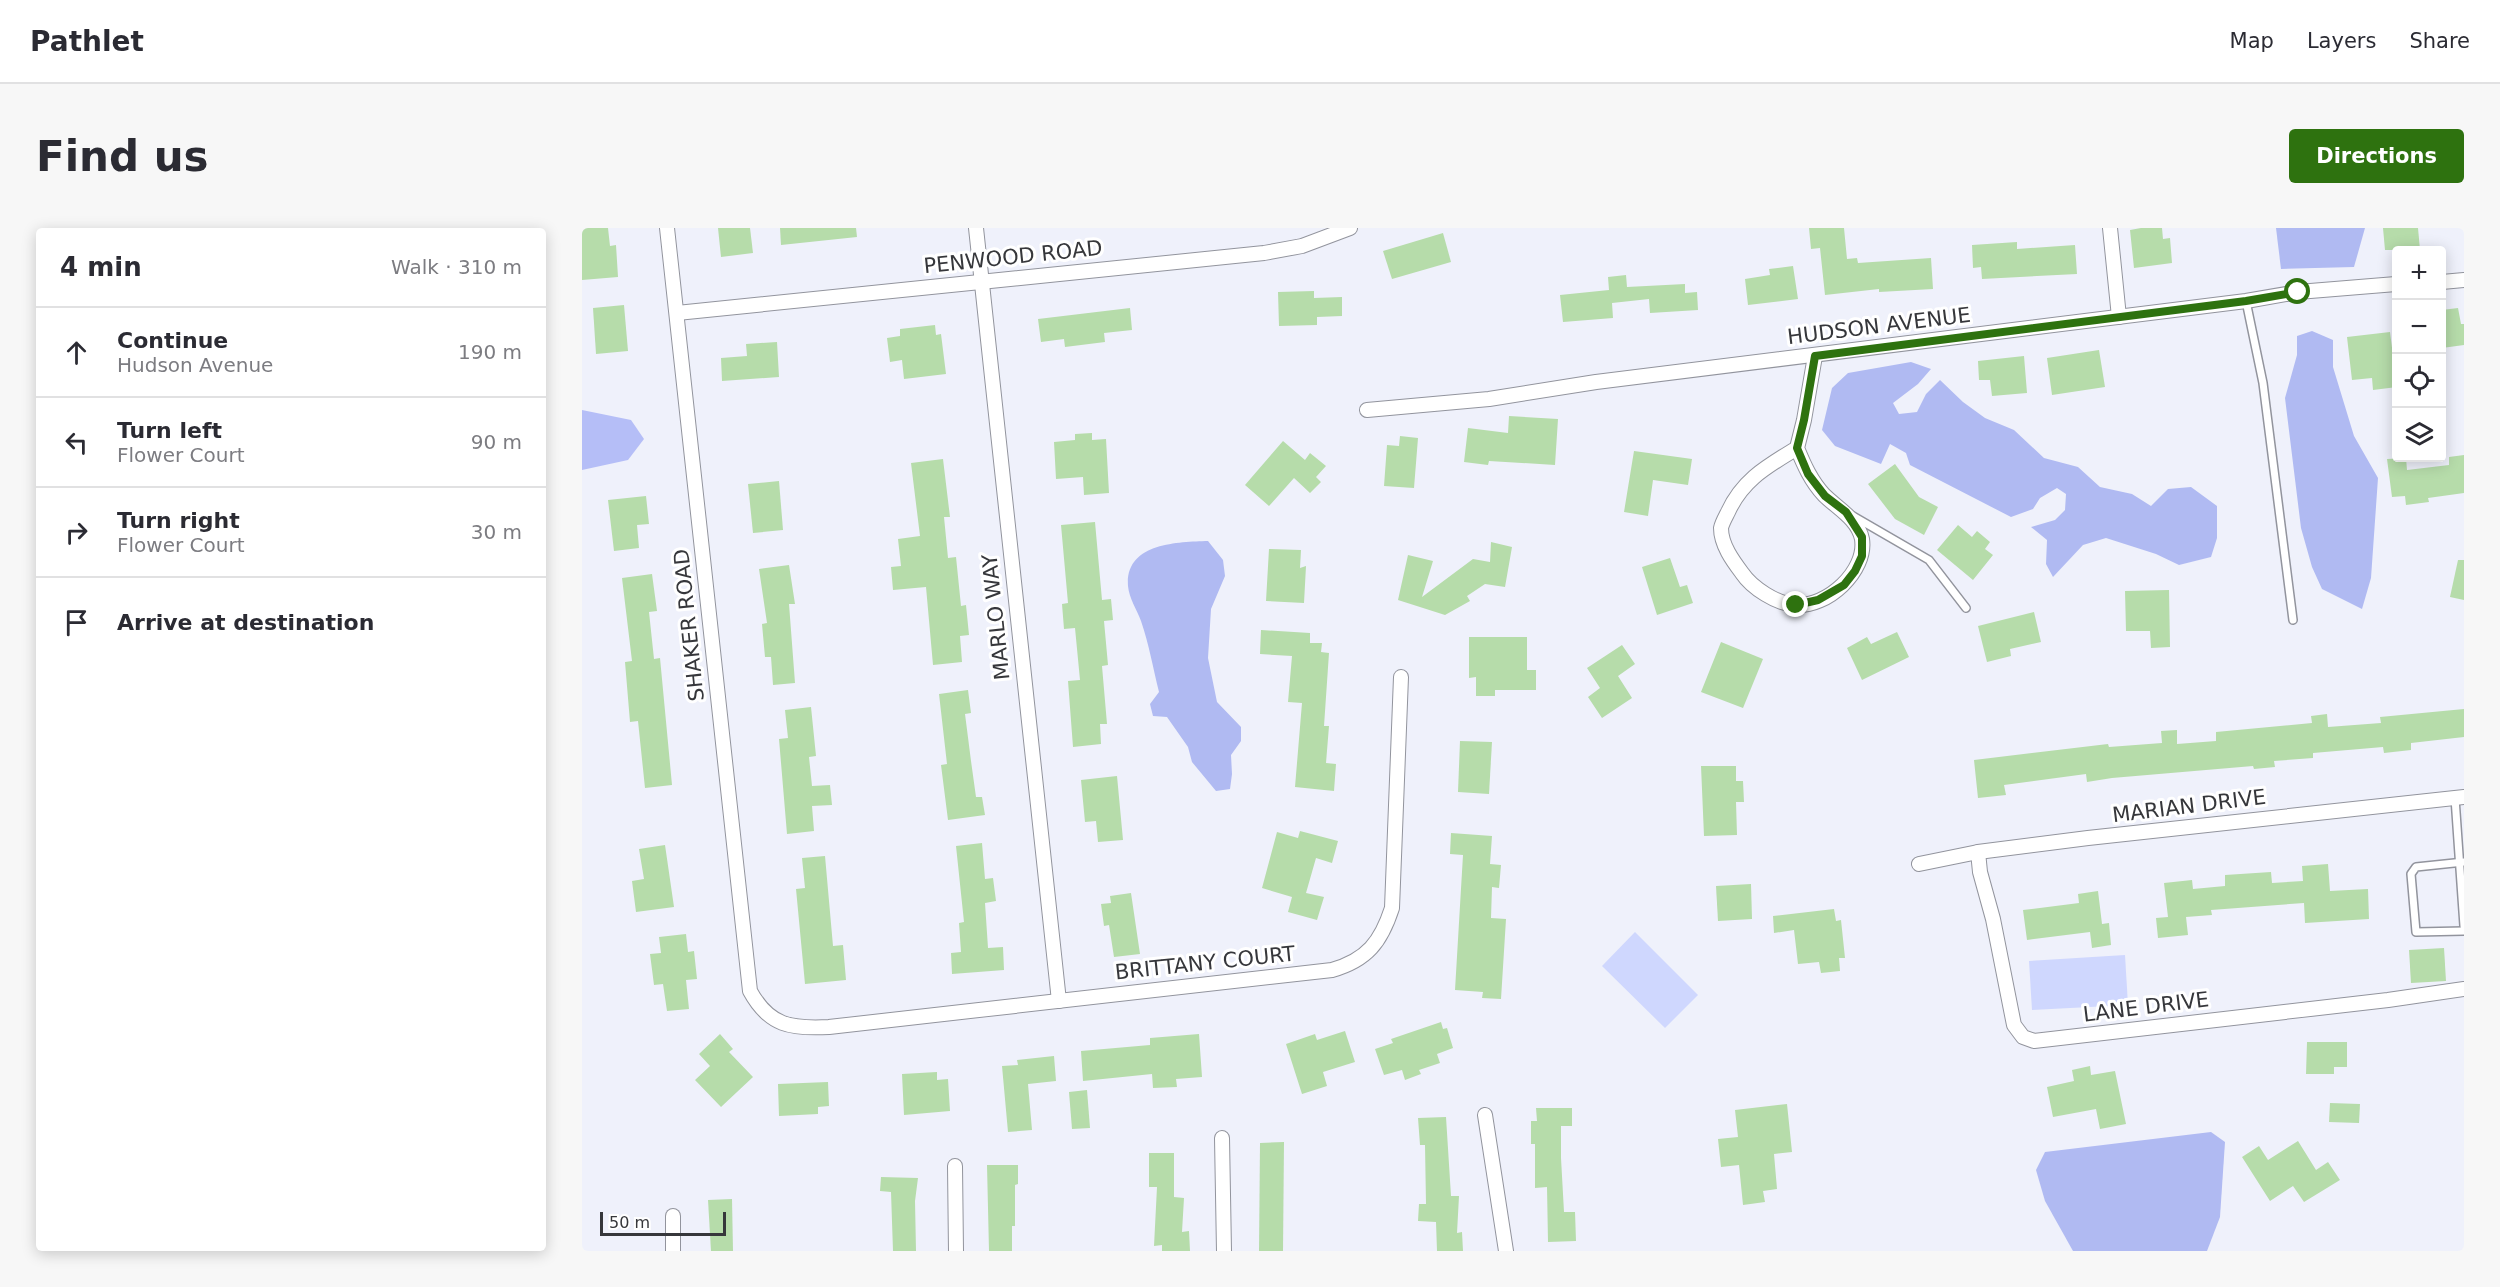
<!DOCTYPE html>
<meta charset="utf-8">
<style>
:root{--surface:#fff;--page:#f7f7f7;--text:#2b2b33;--muted:#7c7c81;--line:#e1e1e2;--accent:#2e720f}
body{margin:0;font-family:"DejaVu Sans",sans-serif;background:var(--page);color:var(--text)}
.controls{position:absolute;right:18px;top:18px;display:grid;overflow:hidden;border-radius:6px;box-shadow:0 3px 15px #0003}
.controls button{width:54px;height:54px;display:grid;place-items:center;padding:0;border:0;border-bottom:2px solid var(--line);background:var(--surface);color:var(--text);font:30px sans-serif}
.scale{position:absolute;left:18px;bottom:15px;width:126px;box-sizing:border-box;padding-left:6px;border:3px solid #36373b;border-top:0;font-size:16px;line-height:21px;white-space:nowrap;color:#36373b;-webkit-text-stroke:4px #fff;paint-order:stroke}
.stop{position:absolute;width:18px;height:18px;margin:-14px;border:4px solid #2e720f;border-radius:50%;background:#fff}
.stop.end{background:#2e720f;border-color:#fff;box-shadow:0 2px 6px #0008}
.list{margin:0;padding:0;list-style:none}
h2{display:flex;justify-content:space-between;align-items:center;height:78px;margin:0;padding:0 24px;font-size:26px}
h2 small{font-size:20px;font-weight:400;color:var(--muted)}
.list li{display:grid;grid-template-columns:39px 1fr auto;gap:18px;align-items:center;box-sizing:border-box;height:90px;padding:0 24px;border-top:2px solid var(--line)}
.list b{display:block;font-size:22px;white-space:nowrap}
.list p{margin:0;font-size:20px;white-space:nowrap;color:var(--muted)}
.list em{font-size:20px;font-style:normal;color:var(--muted)}
.icon{flex:none;width:33px;height:33px;fill:none;stroke:currentColor;stroke-width:2;stroke-linecap:round;stroke-linejoin:round}
.map{position:relative;flex:none;width:1882px;height:1023px;overflow:hidden;border-radius:6px}
header{display:flex;align-items:center;gap:36px;box-sizing:border-box;height:84px;padding:0 30px;background:var(--surface);border-bottom:2px solid var(--line)}
header strong{font-size:28px}
nav{display:flex;gap:33px;margin-inline-start:auto;font-size:21px}
.intro{display:flex;align-items:center;justify-content:space-between;box-sizing:border-box;height:144px;padding:0 36px}
h1{margin:0;font-size:42px}
.button{padding:15px 27px;border-radius:6px;background:var(--accent);color:#fff;font-size:21px;font-weight:700}
main{display:flex;gap:36px;padding:0 36px}
aside{flex:1;background:var(--surface);border-radius:6px;box-shadow:0 3px 15px #0003}
.map>svg:first-child{display:block}
</style>
<header>
<strong>Pathlet</strong>
<nav><a>Map</a><a>Layers</a><a>Share</a></nav>
</header>
<div class="intro"><h1>Find us</h1><a class="button">Directions</a></div>
<main>
<aside>
<h2>4 min<small>Walk · 310 m</small></h2>
<ul class="list">
<li><svg class="icon" aria-label="ahead" viewBox="0 0 24 24"><path d="M12 20V5M6 11l6-6 6 6"/></svg><div><b>Continue</b><p>Hudson Avenue</p></div><em>190 m</em></li>
<li><svg class="icon" aria-label="left" viewBox="0 0 24 24"><path d="M17 20v-9H6M10 6l-5 5 5 5"/></svg><div><b>Turn left</b><p>Flower Court</p></div><em>90 m</em></li>
<li><svg class="icon" aria-label="right" viewBox="0 0 24 24"><path d="M7 20v-9h11M14 6l5 5-5 5"/></svg><div><b>Turn right</b><p>Flower Court</p></div><em>30 m</em></li>
<li><svg class="icon" aria-label="arrive" viewBox="0 0 24 24"><path d="M6 21V4h12l-3 4 3 4H6"/></svg><div><b>Arrive at destination</b></div></li>
</ul>
</aside>
<div class="map">
<svg width="1882" height="1023" viewBox="0 0 1882 1023">
<rect width="100%" height="100%" fill="#eff1fb"/>
<g fill="#cfd7fe">
<polygon points="1053,704 1116,767 1083,800 1020,738"/>
<polygon points="1543,727 1546,777 1450,782 1447,733"/>
</g>
<polygon fill="#b5bef7" points="0,182 49,192 62,211 46,232 0,242"/>
<g fill="#b0baf2">
<polygon points="1694,0 1783,0 1772,39 1699,41"/>
<polygon points="1730,103 1751,112 1751,139 1772,208 1796,250 1789,350 1780,381 1740,361 1730,339 1719,300 1703,170 1715,127 1715,108"/>
<polygon points="1329,134 1349,141 1336,156 1311,175 1317,186 1335,184 1344,166 1358,152 1381,174 1403,190 1432,202 1462,230 1496,239 1518,259 1550,266 1569,278 1586,261 1609,259 1635,278 1635,310 1629,329 1597,337 1574,326 1524,310 1501,317 1471,349 1464,336 1465,312 1449,299 1473,292 1483,282 1484,266 1475,260 1458,270 1451,281 1429,289 1328,237 1324,225 1308,216 1299,236 1253,218 1240,202 1250,160 1266,145"/>
<path d="M626 313 641 332 643 348 629 381 626 430 635 474 659 499V513L649 527 650 546 648 561 634 563 610 534 606 519 585 489 571 488 568 476 577 464C571 440 567 416 559 393 555 382 547 370 546 358 543 315 595 314 626 313Z"/>
<polygon points="1629,904 1643,914 1638,989 1625,1023 1491,1023 1463,973 1454,942 1463,924"/>
</g>
<g fill="#b6dcaa">
<polygon points="0,0 26,0 28,18 34,17 36,49 0,52"/>
<polygon points="136,0 168,0 171,25 139,29"/>
<polygon points="198,0 274,0 275,9 199,17"/>
<polygon points="1227,0 1262,0 1265,31 1275,30 1276,35 1349,30 1351,61 1297,64 1297,61 1243,67 1238,20 1229,21"/>
<polygon points="1559,0 1580,0 1581,11 1588,10 1590,35 1552,40 1548,2"/>
<polygon points="1801,0 1836,0 1838,22 1803,22"/>
<polygon points="861,5 869,34 810,51 801,23"/>
<polygon points="1435,14 1435,21 1493,17 1495,46 1400,51 1399,39 1391,40 1390,17"/>
<polygon points="1211,38 1216,71 1166,77 1163,51 1188,47 1187,41"/>
<polygon points="1044,47 1045,59 1103,56 1103,65 1115,64 1116,82 1068,85 1067,71 1030,75 1031,90 981,94 978,67 1027,62 1026,49"/>
<polygon points="732,63 732,70 760,69 760,88 735,89 735,97 697,98 696,64"/>
<polygon points="42,77 46,123 14,126 11,80"/>
<polygon points="548,80 550,102 522,105 523,114 483,119 482,111 459,114 456,91"/>
<polygon points="1876,80 1879,96 1882,96 1882,117 1860,120 1860,82"/>
<polygon points="353,97 354,107 359,106 364,146 322,151 320,132 308,134 305,110 318,108 318,101"/>
<polygon points="1808,104 1815,159 1791,162 1790,150 1770,152 1765,109"/>
<polygon points="195,114 197,149 140,153 139,130 165,128 164,116"/>
<polygon points="1517,122 1523,159 1470,167 1465,130"/>
<polygon points="1442,128 1445,165 1410,168 1408,152 1397,152 1396,133"/>
<polygon points="927,188 976,191 973,237 907,233 906,237 882,234 886,200 926,205"/>
<polygon points="510,205 510,212 524,211 527,265 502,267 501,249 474,251 472,214 493,212 493,206"/>
<polygon points="818,208 836,210 832,260 802,258 805,217 817,218"/>
<polygon points="701,213 723,232 728,225 744,238 734,249 739,254 728,265 712,250 687,278 663,257"/>
<polygon points="1052,223 1110,231 1106,257 1071,252 1066,288 1042,284"/>
<polygon points="1882,227 1882,265 1846,270 1847,274 1824,277 1823,268 1810,269 1805,231 1824,230 1825,242 1867,237 1867,229"/>
<polygon points="361,231 368,289 362,289 366,330 374,329 379,378 384,377 387,407 378,408 380,434 351,437 344,359 311,362 309,339 319,338 316,311 338,308 329,235"/>
<polygon points="1313,236 1337,269 1356,279 1342,307 1313,291 1286,256"/>
<polygon points="197,253 201,302 171,305 166,256"/>
<polygon points="64,268 67,296 55,297 57,320 32,323 26,272"/>
<polygon points="513,294 520,372 529,371 531,392 522,393 526,437 520,438 525,496 518,496 519,516 491,519 486,453 498,452 493,400 482,401 480,376 486,375 479,297"/>
<polygon points="1376,297 1390,309 1395,303 1408,314 1403,321 1411,327 1391,352 1355,322"/>
<polygon points="909,314 930,319 923,359 903,356 885,368 888,373 863,387 816,372 826,327 851,333 840,369 891,331 908,334"/>
<polygon points="687,321 719,322 718,340 724,338 722,375 684,373"/>
<polygon points="1088,330 1098,359 1105,357 1111,375 1075,387 1060,339"/>
<polygon points="1876,332 1882,332 1882,372 1868,369"/>
<polygon points="207,337 213,376 207,376 213,455 191,457 189,429 183,429 180,396 185,395 177,341"/>
<polygon points="70,346 75,383 67,384 72,431 78,430 90,557 63,560 56,493 48,494 43,434 50,433 40,350"/>
<polygon points="1587,362 1588,419 1569,420 1568,403 1544,403 1543,363"/>
<polygon points="1452,384 1459,414 1428,421 1429,428 1405,434 1396,398"/>
<polygon points="679,402 728,405 728,415 740,415 739,424 747,425 742,498 747,498 744,535 754,536 752,563 713,559 720,475 706,474 710,428 678,426"/>
<polygon points="1315,404 1327,429 1280,452 1265,420 1285,409 1289,416"/>
<polygon points="887,409 945,409 945,442 954,442 954,462 913,462 913,468 894,468 894,449 887,450"/>
<polygon points="1139,414 1181,431 1161,480 1119,464"/>
<polygon points="1040,417 1053,436 1036,448 1050,470 1020,490 1006,469 1018,460 1005,440"/>
<polygon points="386,462 389,485 383,486 389,533 394,569 400,569 403,587 366,592 359,537 365,536 357,466"/>
<polygon points="229,479 234,528 227,529 230,558 248,557 250,577 230,578 232,603 205,606 197,511 206,510 203,482"/>
<polygon points="1882,481 1882,509 1829,515 1829,522 1802,525 1801,519 1731,525 1731,530 1692,533 1693,539 1672,541 1671,538 1530,550 1505,554 1504,546 1422,557 1424,567 1396,570 1392,532 1526,516 1527,519 1580,515 1579,503 1595,502 1595,516 1634,513 1634,504 1730,495 1729,488 1745,486 1746,499 1799,495 1798,489"/>
<polygon points="878,513 910,514 907,566 876,564"/>
<polygon points="1119,538 1154,538 1154,553 1161,553 1162,574 1154,574 1155,607 1122,608"/>
<polygon points="535,548 541,612 516,614 514,593 503,594 499,552"/>
<polygon points="718,603 756,613 750,635 734,630 724,665 742,669 735,692 706,684 710,669 680,660 695,604 716,610"/>
<polygon points="869,605 910,608 908,636 919,637 917,660 910,659 909,690 924,691 919,771 900,770 901,764 873,762 881,627 868,626"/>
<polygon points="400,615 403,651 411,650 414,673 403,675 406,720 421,719 422,742 370,746 369,725 379,724 377,695 382,694 374,618"/>
<polygon points="83,617 92,679 54,684 50,653 62,651 57,621"/>
<polygon points="243,628 251,718 261,717 264,752 223,756 214,661 223,660 220,630"/>
<polygon points="1746,636 1748,663 1786,661 1787,691 1723,695 1722,675 1629,682 1630,687 1604,689 1606,707 1576,710 1574,690 1586,689 1582,655 1610,652 1611,661 1643,658 1643,647 1689,644 1690,655 1721,653 1720,638"/>
<polygon points="1169,656 1170,691 1136,693 1134,658"/>
<polygon points="1516,663 1520,696 1527,695 1529,717 1510,720 1508,704 1445,712 1441,682 1497,675 1496,666"/>
<polygon points="549,665 558,726 532,729 527,697 522,698 519,676 529,675 528,668"/>
<polygon points="1252,681 1254,693 1259,692 1263,730 1257,730 1258,743 1239,745 1237,734 1216,736 1212,702 1192,705 1191,688"/>
<polygon points="104,706 106,724 112,723 115,751 104,752 107,781 85,783 81,756 72,757 68,726 79,725 77,709"/>
<polygon points="1862,720 1864,753 1829,755 1827,722"/>
<polygon points="859,794 861,801 865,800 871,820 855,826 858,835 837,842 839,846 823,852 820,842 802,847 793,821 811,815 809,811"/>
<polygon points="763,803 773,834 741,844 745,858 720,866 704,816 733,806 735,812"/>
<polygon points="138,806 151,821 147,824 171,849 139,879 113,852 128,838 117,826"/>
<polygon points="617,806 620,849 594,851 595,859 571,860 570,846 501,853 499,823 568,817 568,810"/>
<polygon points="1725,814 1765,814 1765,839 1752,839 1752,846 1724,846"/>
<polygon points="472,828 474,853 446,856 450,902 426,904 420,838 436,837 435,832"/>
<polygon points="1508,838 1509,847 1533,843 1544,896 1518,901 1514,881 1471,889 1465,859 1492,853 1490,842"/>
<polygon points="355,844 355,852 366,851 368,883 322,887 320,846"/>
<polygon points="246,854 247,878 236,879 236,886 197,888 196,856"/>
<polygon points="505,862 508,900 490,901 487,864"/>
<polygon points="1748,875 1778,876 1777,895 1747,894"/>
<polygon points="1205,876 1210,924 1192,926 1195,961 1181,963 1183,974 1161,977 1157,937 1139,939 1136,911 1156,909 1153,882"/>
<polygon points="954,880 990,880 990,898 979,898 979,930 982,984 993,984 994,1013 966,1014 965,959 953,960 953,916 949,916 949,893 955,893"/>
<polygon points="864,889 869,968 877,968 875,1005 880,1004 881,1023 855,1023 854,994 836,993 837,976 844,976 843,917 838,917 836,890"/>
<polygon points="1716,913 1734,942 1746,934 1758,952 1722,974 1711,958 1688,973 1660,929 1677,918 1686,932"/>
<polygon points="702,914 701,1023 677,1023 678,915"/>
<polygon points="567,925 592,925 592,969 602,970 600,1004 607,1003 608,1023 580,1023 580,1017 572,1018 575,959 567,959"/>
<polygon points="405,937 436,937 436,956 433,957 433,998 430,998 430,1023 407,1023"/>
<polygon points="299,949 336,950 333,973 334,1023 311,1023 309,964 298,963"/>
<polygon points="150,971 151,1023 129,1023 126,972"/>
</g>
<g fill="none" stroke-linecap="round" stroke-linejoin="round">
<defs>
<g id="lane">
<polyline points="1664,73 1681,155 1711,392"/>
<polyline points="1271,288 1347,332 1384,380"/>
<polyline points="1873,570 1882,698"/>
<polyline points="1882,634 1834,639 1829,646 1834,704 1882,703"/>
</g>
<g id="street">
<path d="M85 0 168 763C187 798 209 801 247 799L750 742C785 732 799 714 810 680L819 449"/>
<polyline points="394,0 477,773"/>
<polyline points="1528,0 1537,89"/>
<polyline points="1860,54 1882,52"/>
<polyline points="95,85 682,25 720,18 768,0"/>
<polyline points="785,182 907,171 1014,154 1664,73 1716,64 1814,56"/>
<path d="M1215 220C1222 237 1229 253 1242 267 1255 280 1276 291 1280 311 1285 343 1245 380 1213 377 1195 376 1170 360 1160 345 1151 333 1139 317 1139 300 1140 295 1144 288 1146 284 1161 251 1186 238 1215 220L1222 192 1233 128"/>
<polyline points="1396,624 1398,644 1411,691 1432,797 1441,809 1452,813 1806,772 1882,761"/>
<polyline points="1337,636 1396,624 1506,610 1882,569"/>
<polyline points="903,887 924,1023"/>
<polyline points="640,910 642,1023"/>
<polyline points="373,938 374,1023"/>
<polyline points="91,1023 91,988"/>
</g>
</defs>
<use href="#lane" stroke="#92949d" stroke-width="10"/>
<use href="#street" stroke="#92949d" stroke-width="16"/>
<use href="#lane" stroke="#fff" stroke-width="7"/>
<use href="#street" stroke="#fff" stroke-width="14"/>
</g>
<g fill="none" stroke-linecap="round" stroke-linejoin="round">
<polyline stroke="#2e720f" stroke-width="8" points="1214,377 1236,372 1262,357 1273,343 1280,328 1280,309 1264,284 1243,268 1226,246 1215,220 1222,192 1233,128 1664,73 1716,64"/>
</g>
<g text-anchor="middle" stroke-width="6" stroke-linejoin="round" paint-order="stroke">
<g font-size="21" fill="#36373b" stroke="#fff">
<text transform="translate(431 29) rotate(-6)" y="7">PENWOOD ROAD</text>
<text transform="translate(1297 98) rotate(-7)" y="7">HUDSON AVENUE</text>
<text transform="translate(414 389) rotate(-96)" y="7">MARLO WAY</text>
<text transform="translate(107 397) rotate(-96)" y="7">SHAKER ROAD</text>
<text transform="translate(1607 578) rotate(-7)" y="7">MARIAN DRIVE</text>
<text transform="translate(623 735) rotate(-6)" y="7">BRITTANY COURT</text>
<text transform="translate(1564 779) rotate(-7)" y="7">LANE DRIVE</text>
</g>
</g>
</svg>
<div class="controls">
<button>+</button>
<button>−</button>
<button><svg class="icon" aria-label="locate" viewBox="0 0 24 24"><circle cx="12" cy="12" r="6"/><path d="M12 2v4M12 18v4M2 12h4M18 12h4"/></svg></button>
<button><svg class="icon" aria-label="layers" viewBox="0 0 24 24"><path d="M12 4l9 5-9 5-9-5zM3 14l9 5 9-5"/></svg></button>
</div>
<div class="scale">50 m</div>
<div class="stop" style="left:1716px;top:64px"></div>
<div class="stop end" style="left:1214px;top:377px"></div>
</div>
</main>
